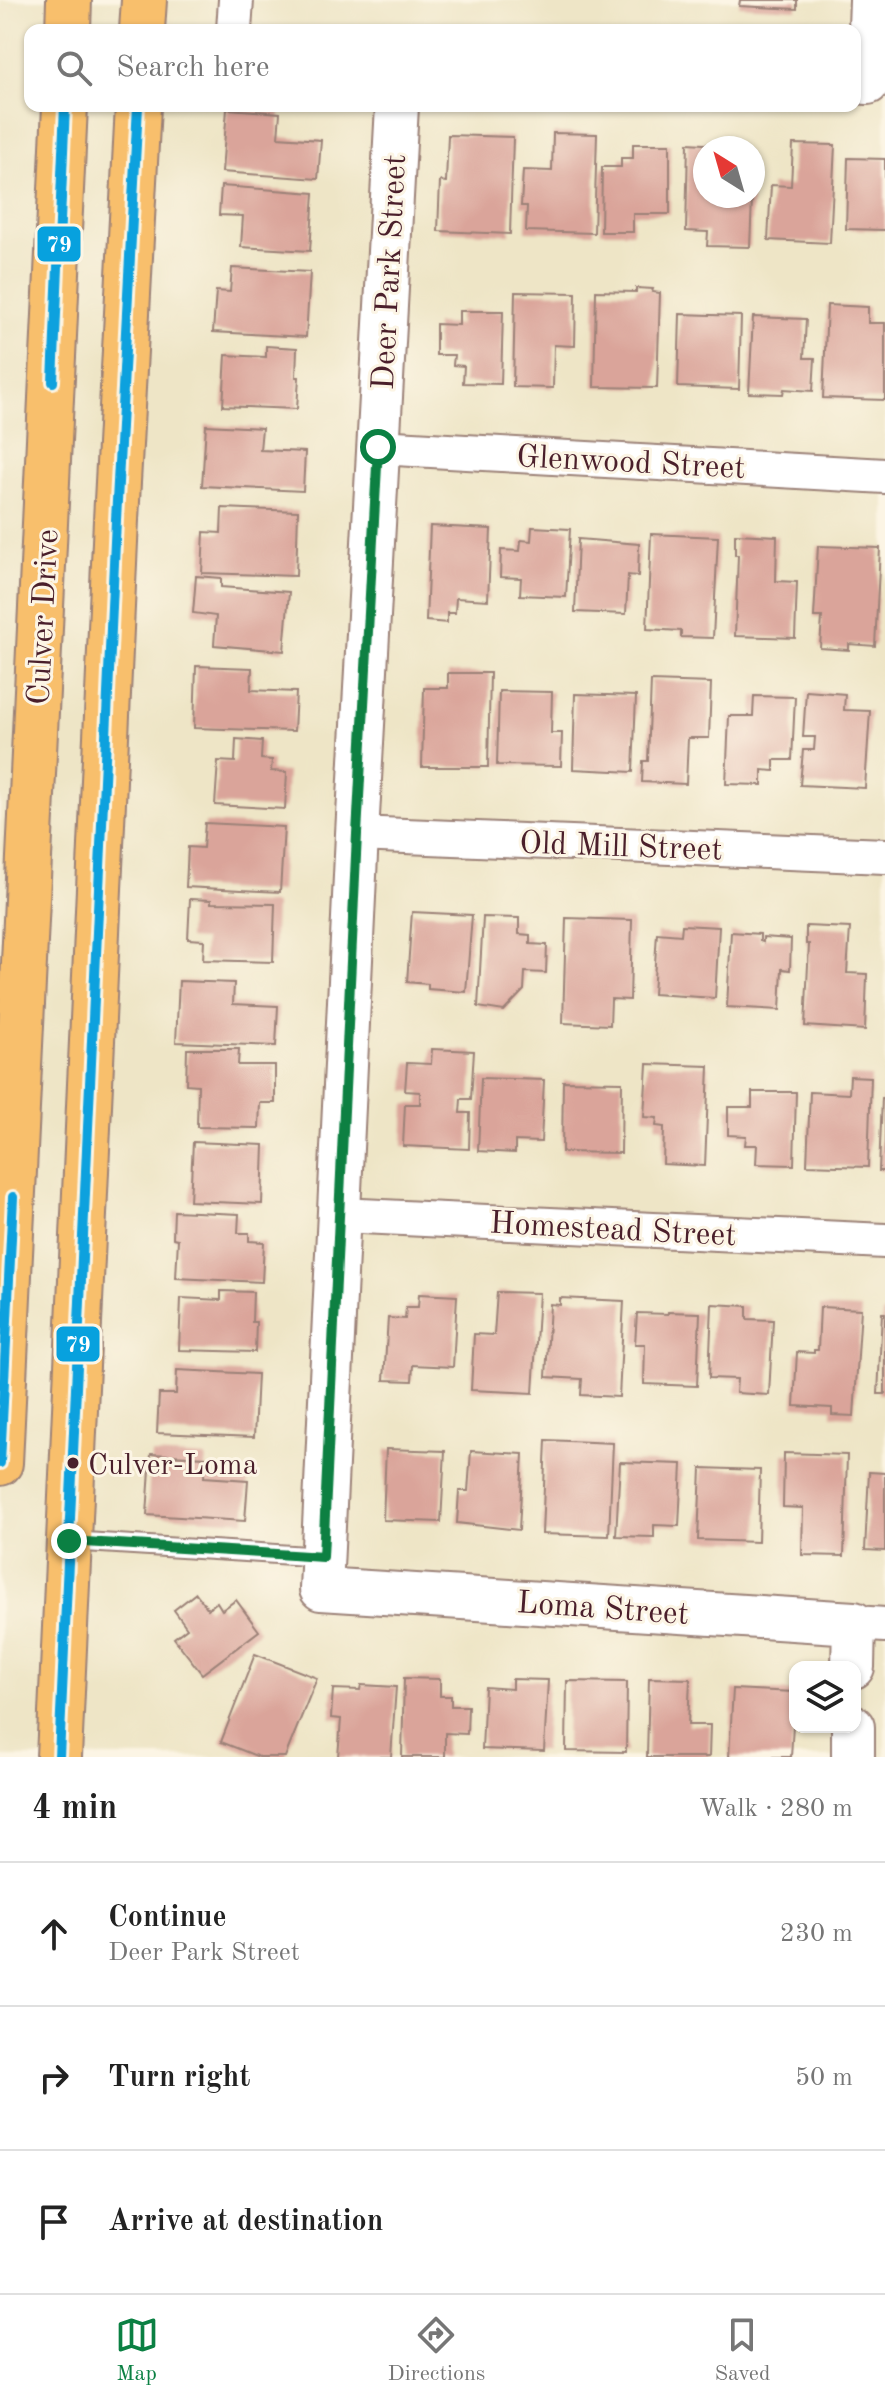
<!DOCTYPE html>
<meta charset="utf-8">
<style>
:root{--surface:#fff;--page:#f6f6f6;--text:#222;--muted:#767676;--line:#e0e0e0;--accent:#0b8043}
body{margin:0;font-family:"Old Standard TT",serif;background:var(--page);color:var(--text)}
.controls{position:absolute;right:24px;bottom:24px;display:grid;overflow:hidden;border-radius:16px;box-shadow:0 2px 6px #0004}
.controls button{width:72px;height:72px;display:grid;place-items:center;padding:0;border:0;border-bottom:2px solid var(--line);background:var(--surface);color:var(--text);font:40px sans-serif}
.compass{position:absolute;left:693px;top:136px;width:72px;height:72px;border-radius:50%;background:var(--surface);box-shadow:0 2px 6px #0004;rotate:323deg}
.stop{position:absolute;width:24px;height:24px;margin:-18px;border:6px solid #0b8043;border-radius:50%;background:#fff}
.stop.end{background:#0b8043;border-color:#fff;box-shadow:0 2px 8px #0008}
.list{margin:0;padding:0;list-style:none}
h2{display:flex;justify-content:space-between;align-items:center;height:104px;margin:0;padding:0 32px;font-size:34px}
h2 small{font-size:26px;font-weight:400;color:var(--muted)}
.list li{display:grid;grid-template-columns:52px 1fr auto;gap:24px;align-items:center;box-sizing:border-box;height:144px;padding:0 32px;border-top:2px solid var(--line)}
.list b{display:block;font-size:30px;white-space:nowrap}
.list p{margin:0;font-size:26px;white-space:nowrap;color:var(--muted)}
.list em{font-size:26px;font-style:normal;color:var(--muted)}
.icon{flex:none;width:44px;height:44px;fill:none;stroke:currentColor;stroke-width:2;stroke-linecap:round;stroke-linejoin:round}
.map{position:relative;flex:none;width:885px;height:1757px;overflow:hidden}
.search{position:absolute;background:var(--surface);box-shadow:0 2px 6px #0004;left:24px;right:24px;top:24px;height:88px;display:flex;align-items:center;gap:20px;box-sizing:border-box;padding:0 28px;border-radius:16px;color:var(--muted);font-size:30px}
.sheet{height:536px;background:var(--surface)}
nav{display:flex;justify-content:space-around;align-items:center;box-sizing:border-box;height:112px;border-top:2px solid var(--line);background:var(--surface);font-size:22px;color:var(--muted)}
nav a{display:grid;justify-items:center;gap:4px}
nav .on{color:var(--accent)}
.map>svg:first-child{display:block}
</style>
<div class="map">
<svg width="885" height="1757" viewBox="0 0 885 1757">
<rect width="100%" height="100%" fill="#fcf5e5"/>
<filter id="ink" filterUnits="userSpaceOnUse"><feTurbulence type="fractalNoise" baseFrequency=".0125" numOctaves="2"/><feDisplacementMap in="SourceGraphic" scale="16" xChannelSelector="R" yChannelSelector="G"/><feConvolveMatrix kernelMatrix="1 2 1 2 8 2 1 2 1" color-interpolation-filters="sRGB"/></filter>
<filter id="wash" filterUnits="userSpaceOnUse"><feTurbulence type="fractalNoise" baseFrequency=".006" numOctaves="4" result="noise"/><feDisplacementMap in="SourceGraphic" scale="32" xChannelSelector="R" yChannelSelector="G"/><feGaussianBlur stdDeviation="1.8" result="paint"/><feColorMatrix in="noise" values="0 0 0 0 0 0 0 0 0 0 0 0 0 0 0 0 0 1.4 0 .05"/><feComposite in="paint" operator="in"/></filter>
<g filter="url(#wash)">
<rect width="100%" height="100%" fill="#eee5c6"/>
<g id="blocks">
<g fill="#daa49a">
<polygon points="740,0 797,0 797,9 739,6"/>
<polygon points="227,109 280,113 278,137 321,140 318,179 222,172"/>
<polygon points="553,133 597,134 594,233 526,231 527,206 521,206 523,170 552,171"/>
<polygon points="448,135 513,137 510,234 438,231 440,181 446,182"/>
<polygon points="688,143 733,146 732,148 705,148 705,196 742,196 742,199 752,199 750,247 707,246 708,232 686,231"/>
<polygon points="633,144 670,144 670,214 633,214 633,232 601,232 602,167 621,167 621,158 633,158"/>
<polygon points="793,144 835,145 830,243 768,240 771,185 791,186"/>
<polygon points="848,158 885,159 885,230 846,229"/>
<polygon points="221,186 314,193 310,251 241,247 243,216 219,215"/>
<polygon points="232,268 310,272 306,337 213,332 216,291 230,292"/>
<polygon points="636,288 653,289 652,292 660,293 657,388 594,387 596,291 636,292"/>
<polygon points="515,292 576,293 575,346 554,345 553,388 513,387"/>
<polygon points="827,305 868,307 868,323 885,323 885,400 823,398"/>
<polygon points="459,311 503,311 501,384 463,383 464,366 453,365 454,355 436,355 436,324 459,325"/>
<polygon points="680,314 741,316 739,389 678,387"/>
<polygon points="753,317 806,319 804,358 815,358 813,391 784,389 783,394 749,393"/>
<polygon points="266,346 297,348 296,377 299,377 297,409 223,406 226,355 266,357"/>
<polygon points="206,425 262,428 260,450 305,452 303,491 202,486"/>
<polygon points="222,508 298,511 296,576 202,573 204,532 221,533"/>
<polygon points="430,526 491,529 488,600 456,598 455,613 447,613 447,623 426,621"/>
<polygon points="532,527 570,529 566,597 520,595 521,578 500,577 501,550 520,551 521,540 531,541"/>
<polygon points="651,534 718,537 713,638 681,637 681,631 647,629"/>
<polygon points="735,534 777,536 776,581 797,582 795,638 735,636 738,555 735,555"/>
<polygon points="578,539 639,544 638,576 628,575 626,614 575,612"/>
<polygon points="818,546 880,548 875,646 849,644 849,650 820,648 822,617 814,617"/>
<polygon points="196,576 221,578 221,587 289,592 284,651 214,645 216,616 193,613"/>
<polygon points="196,666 252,668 251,690 296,692 294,731 194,728"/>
<polygon points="448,673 490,673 488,767 422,767 424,688 448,688"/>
<polygon points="651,681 711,683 709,738 688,738 686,784 642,782 643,761 648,761"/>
<polygon points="499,691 552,692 551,733 562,733 561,766 497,765"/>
<polygon points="806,691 845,694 844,710 870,711 865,788 800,785 803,750 814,750 815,737 803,737"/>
<polygon points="575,694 636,696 633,772 573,769"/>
<polygon points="754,696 795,697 792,760 774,760 774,771 762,770 762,785 726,784 729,716 753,716"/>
<polygon points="236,739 262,741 261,759 272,760 271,771 287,772 285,809 215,805 218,761 235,762"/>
<polygon points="205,823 284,827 280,892 186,887 188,847 203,848"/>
<polygon points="190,899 211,900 211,903 275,904 273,962 203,960 204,940 188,939"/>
<polygon points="412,912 472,915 466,992 428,989 428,984 407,982"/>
<polygon points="483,917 519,918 519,934 530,935 530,944 547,945 546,973 525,972 524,990 504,1011 478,1007"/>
<polygon points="566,918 632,920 630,1000 611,999 610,1025 563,1023"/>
<polygon points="682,925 719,927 715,998 653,994 657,933 681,935"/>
<polygon points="806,926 850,928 847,973 867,974 865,1030 805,1026 809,944 806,944"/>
<polygon points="731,932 760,934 760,941 763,942 763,937 791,939 790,970 782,969 780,1010 727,1007"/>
<polygon points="179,981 234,983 233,1004 278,1006 276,1046 176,1042"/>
<polygon points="187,1049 239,1049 238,1065 275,1065 275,1103 260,1103 259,1128 197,1127 198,1085 186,1084"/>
<polygon points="432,1049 474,1051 471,1099 461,1099 460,1113 470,1113 469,1149 403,1146 405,1104 420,1104 420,1092 405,1091 407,1063 431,1064"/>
<polygon points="647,1064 709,1066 705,1166 663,1164 664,1127 656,1126 657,1118 644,1117"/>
<polygon points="850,1076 871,1077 868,1167 807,1165 810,1092 849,1094"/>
<polygon points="481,1078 544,1080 541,1142 515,1141 515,1153 478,1151"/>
<polygon points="563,1081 622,1082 621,1153 562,1152"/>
<polygon points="752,1092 796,1092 794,1165 756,1164 757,1145 745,1145 746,1136 728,1135 728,1107 752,1107"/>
<polygon points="882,1098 885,1098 885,1171 879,1171"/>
<polygon points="193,1142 264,1145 262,1204 190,1201"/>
<polygon points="174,1211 239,1214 238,1233 249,1233 249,1241 264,1242 262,1282 176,1278 178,1239 173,1238"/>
<polygon points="221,1291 253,1292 252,1322 256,1322 255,1352 179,1350 181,1298 221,1300"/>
<polygon points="497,1292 539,1293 533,1393 471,1390 474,1334 494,1335"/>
<polygon points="419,1294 457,1296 453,1367 413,1365 412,1381 384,1380 388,1318 405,1319 406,1307 418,1307"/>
<polygon points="560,1298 624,1301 619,1397 581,1395 582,1379 546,1377 550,1304 560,1305"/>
<polygon points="712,1304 747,1306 747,1319 773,1320 769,1395 736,1393 737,1379 709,1378"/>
<polygon points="820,1307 861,1309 854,1416 832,1415 832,1408 794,1406 797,1352 814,1353 814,1350 818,1350"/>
<polygon points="668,1312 700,1313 697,1386 644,1384 645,1344 635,1344 637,1313 668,1314"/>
<polygon points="882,1313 885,1313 885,1394 878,1394"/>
<polygon points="177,1370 257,1374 254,1437 157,1433 159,1394 176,1394"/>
<polygon points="546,1440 613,1443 609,1536 542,1534"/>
<polygon points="386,1449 445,1451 441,1522 383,1520"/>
<polygon points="471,1451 523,1454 519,1530 457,1523 459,1491 468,1491"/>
<polygon points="784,1453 847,1455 844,1556 802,1555 803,1508 783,1507"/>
<polygon points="151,1454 206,1457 204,1477 248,1480 245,1521 147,1515"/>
<polygon points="620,1462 682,1464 679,1526 654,1525 654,1537 616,1536"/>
<polygon points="701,1468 760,1470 758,1542 698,1540"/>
<polygon points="869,1472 885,1473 885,1551 865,1550"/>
<polygon points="196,1593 208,1609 217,1602 222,1610 236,1600 259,1631 202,1674 174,1638 187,1628 174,1610"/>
<polygon points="255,1654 317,1678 285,1757 259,1757 221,1742"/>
<polygon points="404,1678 440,1679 440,1696 451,1696 451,1706 468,1706 467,1734 445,1733 445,1757 402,1757"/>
<polygon points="649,1678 690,1679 688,1725 710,1725 709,1757 647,1757"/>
<polygon points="512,1679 548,1680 544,1751 482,1749 485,1687 512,1689"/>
<polygon points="567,1681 627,1682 626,1752 566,1751"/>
<polygon points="361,1685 396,1687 391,1757 338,1757 341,1719 331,1718 333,1689 360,1690"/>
<polygon points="733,1689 795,1692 791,1757 729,1757"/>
</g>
</g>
</g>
<g filter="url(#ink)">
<use href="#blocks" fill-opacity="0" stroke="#9c8278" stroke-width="2"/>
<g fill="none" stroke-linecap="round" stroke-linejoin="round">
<defs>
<polyline id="service" points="69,1541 323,1557"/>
<g id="minor">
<polyline points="234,30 236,0"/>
<polyline points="378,447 885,476"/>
<polyline points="357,834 885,856"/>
<polyline points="340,1215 885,1241"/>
<polyline points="854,1623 885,1625"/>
</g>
<g id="tertiary">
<polyline points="855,82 868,83 871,0"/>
<polyline points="397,106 357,834 321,1589 854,1623 853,1667"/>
<polyline points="853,1757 853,1727"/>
</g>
<g id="primary">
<polyline points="68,30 69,0"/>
<polyline points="142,30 144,0"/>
<polyline points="0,1463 65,106"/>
<polyline points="59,1757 116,520 138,106"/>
</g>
</defs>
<use href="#service" stroke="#9c8278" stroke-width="22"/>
<use href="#minor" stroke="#9c8278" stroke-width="38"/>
<use href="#tertiary" stroke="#9c8278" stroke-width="46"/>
<use href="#primary" stroke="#9c8278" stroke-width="48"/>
<use href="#service" stroke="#fff" stroke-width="18"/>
<use href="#minor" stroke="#fff" stroke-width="34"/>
<use href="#tertiary" stroke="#fff" stroke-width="42"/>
<use href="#primary" stroke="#f8bf6c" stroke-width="44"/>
<defs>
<g id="bus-1">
<polyline points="53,382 65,106"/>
<polyline points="0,1463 13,1197"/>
<polyline points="59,1757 116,520 138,106"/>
</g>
</defs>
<use href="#bus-1" stroke="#fcf5e5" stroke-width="16"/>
<use href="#bus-1" stroke="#07a1de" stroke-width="10"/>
</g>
</g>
<g fill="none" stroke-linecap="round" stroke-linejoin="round" filter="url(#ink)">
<polyline stroke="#0b8043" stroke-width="10" points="69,1541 323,1557 357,834 378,447"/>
</g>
<circle fill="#4a1f2b" stroke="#fcf5e5" stroke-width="3" cx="73" cy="1463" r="7"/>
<g text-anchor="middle" stroke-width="6" stroke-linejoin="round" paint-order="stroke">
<g font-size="30" fill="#4a1f2b" stroke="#fcf5e5" text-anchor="start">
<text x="88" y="1474">Culver-Loma</text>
</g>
<g font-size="32" fill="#4a1f2b" stroke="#fcf5e5">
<text transform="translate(388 272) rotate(-87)" y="11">Deer Park Street</text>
<text transform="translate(631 461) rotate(3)" y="11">Glenwood Street</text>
<text transform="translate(42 617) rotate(-87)" y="11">Culver Drive</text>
<text transform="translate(621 845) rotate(2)" y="11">Old Mill Street</text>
<text transform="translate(613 1228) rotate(3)" y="11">Homestead Street</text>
<text transform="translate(603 1607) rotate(4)" y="11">Loma Street</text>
</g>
</g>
<g stroke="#fcf5e5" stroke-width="3">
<rect x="36" y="225" width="46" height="38" rx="8" fill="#07a1de"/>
<rect x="55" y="1325" width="46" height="38" rx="8" fill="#07a1de"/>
</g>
<g font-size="22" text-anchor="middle" font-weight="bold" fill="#fff">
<text x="59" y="252">79</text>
<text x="78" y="1352">79</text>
</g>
</svg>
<div class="controls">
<button><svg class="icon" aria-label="layers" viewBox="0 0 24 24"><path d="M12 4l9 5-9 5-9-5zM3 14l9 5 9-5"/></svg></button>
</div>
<svg class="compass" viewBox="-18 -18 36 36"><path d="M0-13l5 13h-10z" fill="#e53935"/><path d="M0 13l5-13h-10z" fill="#767676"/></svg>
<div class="stop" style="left:378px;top:447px"></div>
<div class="stop end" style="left:69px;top:1541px"></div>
<div class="search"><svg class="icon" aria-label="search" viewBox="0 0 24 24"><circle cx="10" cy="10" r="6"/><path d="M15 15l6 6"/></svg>Search here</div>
</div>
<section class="sheet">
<h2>4 min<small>Walk · 280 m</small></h2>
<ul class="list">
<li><svg class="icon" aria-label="ahead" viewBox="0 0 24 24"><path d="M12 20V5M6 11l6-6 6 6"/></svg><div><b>Continue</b><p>Deer Park Street</p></div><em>230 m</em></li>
<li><svg class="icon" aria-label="right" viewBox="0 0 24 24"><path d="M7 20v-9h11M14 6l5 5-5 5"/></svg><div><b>Turn right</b></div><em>50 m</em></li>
<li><svg class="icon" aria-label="arrive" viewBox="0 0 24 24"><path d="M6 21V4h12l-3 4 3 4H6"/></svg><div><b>Arrive at destination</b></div></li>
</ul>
</section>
<nav>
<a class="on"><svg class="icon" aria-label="map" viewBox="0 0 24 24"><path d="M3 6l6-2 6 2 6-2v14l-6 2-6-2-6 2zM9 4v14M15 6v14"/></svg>Map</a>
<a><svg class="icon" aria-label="directions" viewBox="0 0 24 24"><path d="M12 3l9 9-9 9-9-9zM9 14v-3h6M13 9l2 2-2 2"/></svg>Directions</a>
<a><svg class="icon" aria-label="saved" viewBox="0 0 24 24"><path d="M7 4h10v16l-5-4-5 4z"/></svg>Saved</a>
</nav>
